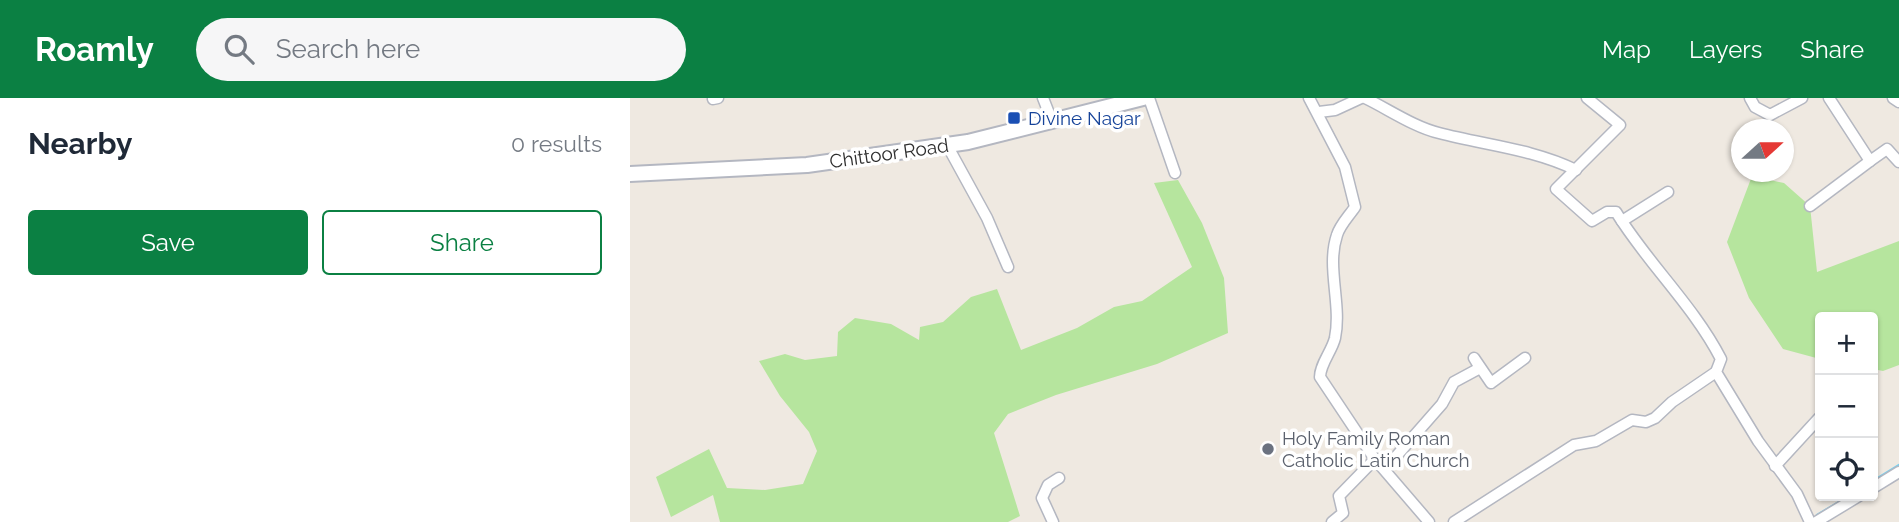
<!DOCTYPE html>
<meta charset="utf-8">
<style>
:root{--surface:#fff;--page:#f6f6f7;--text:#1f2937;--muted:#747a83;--line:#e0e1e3;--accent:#0b8043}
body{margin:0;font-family:Raleway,sans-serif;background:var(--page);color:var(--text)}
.controls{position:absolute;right:21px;bottom:21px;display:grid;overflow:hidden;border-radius:7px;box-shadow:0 2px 5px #0004}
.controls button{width:63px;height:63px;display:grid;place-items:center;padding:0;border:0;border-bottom:2px solid var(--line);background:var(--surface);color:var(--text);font:35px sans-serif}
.compass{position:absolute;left:1101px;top:21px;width:63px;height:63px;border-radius:50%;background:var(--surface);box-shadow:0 2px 5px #0004;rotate:69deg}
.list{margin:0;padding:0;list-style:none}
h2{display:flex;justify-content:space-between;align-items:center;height:91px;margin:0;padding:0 28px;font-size:30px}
h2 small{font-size:23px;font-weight:400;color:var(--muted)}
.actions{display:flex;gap:14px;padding:21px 28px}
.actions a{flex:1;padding:16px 0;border:2px solid var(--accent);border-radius:7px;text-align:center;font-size:24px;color:var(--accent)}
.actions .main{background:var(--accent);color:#fff}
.icon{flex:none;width:38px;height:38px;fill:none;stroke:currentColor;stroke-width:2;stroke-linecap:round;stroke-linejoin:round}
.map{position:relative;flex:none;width:1269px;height:424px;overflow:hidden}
header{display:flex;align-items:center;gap:42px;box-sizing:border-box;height:98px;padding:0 35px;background:var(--accent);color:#fff}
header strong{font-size:33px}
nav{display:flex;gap:38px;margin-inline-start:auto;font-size:24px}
.search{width:490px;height:63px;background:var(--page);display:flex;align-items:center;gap:18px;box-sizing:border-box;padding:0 24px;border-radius:38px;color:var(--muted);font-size:26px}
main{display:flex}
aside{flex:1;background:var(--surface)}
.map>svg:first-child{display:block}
</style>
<header>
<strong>Roamly</strong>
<div class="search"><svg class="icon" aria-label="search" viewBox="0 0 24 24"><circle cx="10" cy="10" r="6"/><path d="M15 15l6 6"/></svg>Search here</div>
<nav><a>Map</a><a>Layers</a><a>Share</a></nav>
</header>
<main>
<aside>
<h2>Nearby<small>0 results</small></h2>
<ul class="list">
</ul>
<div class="actions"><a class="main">Save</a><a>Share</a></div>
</aside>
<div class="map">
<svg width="1269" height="424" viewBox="0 0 1269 424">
<rect width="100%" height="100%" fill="#efe9e1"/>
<g fill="#b6e59e">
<polygon points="1122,78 1154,85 1180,108 1187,174 1269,143 1269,267 1253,273 1243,271 1243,219 1190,219 1190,261 1153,251 1119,200 1097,144"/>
<polygon points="548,82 572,125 594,180 598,235 527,266 426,297 378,316 364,335 390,418 378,424 90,424 83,397 41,419 26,379 79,351 97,390 135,392 173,386 187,353 179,334 150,298 129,263 155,256 175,262 207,258 208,234 225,220 261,226 289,242 290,229 313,224 341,199 367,191 391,252 447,230 484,209 512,203 562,169 524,85"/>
</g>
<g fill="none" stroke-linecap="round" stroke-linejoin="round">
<g stroke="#75cff0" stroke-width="2.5">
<polyline points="1243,383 1269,367"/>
<polyline points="1187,417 1219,398"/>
</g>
<defs>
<g id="minor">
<polyline points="413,0 422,23"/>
<polyline points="519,0 545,75"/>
<path d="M679 0 715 69 725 109C719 118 710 127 707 137 696 169 712 206 705 240 702 253 690 266 690 279L744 360 799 424"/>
<path d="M735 0C758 11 784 29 809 35 855 47 903 51 946 72"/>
<path d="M957 0 990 27 926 91 962 123 977 114H986C1018 166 1063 207 1091 261L1086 274 1128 343 1167 396 1180 424"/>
<polyline points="1120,0 1125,9 1140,17 1172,0"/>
<polyline points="1199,0 1240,63 1257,51 1269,64"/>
<polyline points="1263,0 1269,4"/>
<polyline points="83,1 88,0"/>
<polyline points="689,14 705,12 731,0"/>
<polyline points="317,47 357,120 378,169"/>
<polyline points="1180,108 1240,63"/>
<polyline points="992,123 1038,94"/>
<polyline points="1145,368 1190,319"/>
<polyline points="755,371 812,306 824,284 850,270 844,260 861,285 895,260"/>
<polyline points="1243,390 1269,374"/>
<polyline points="423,424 412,400 418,387 429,380"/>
<polyline points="702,424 713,415 709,398 745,361"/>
<polyline points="824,424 944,347 966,343 1002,322 1016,324 1025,320 1042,304 1086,274"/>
<polyline points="1186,424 1229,398"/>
</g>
<polyline id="secondary" points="0,76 177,67 338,44 513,0"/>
</defs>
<use href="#minor" stroke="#b4b7c1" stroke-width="13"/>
<use href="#secondary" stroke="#b4b7c1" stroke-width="18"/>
<use href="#minor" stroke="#fff" stroke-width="10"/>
<use href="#secondary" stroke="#fff" stroke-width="14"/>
</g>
<rect fill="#1a4fb4" stroke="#fff" stroke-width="2.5" x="377" y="13" width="14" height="14" rx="3.5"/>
<circle fill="#6b7280" stroke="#fff" stroke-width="2.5" cx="638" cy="351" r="7"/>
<g text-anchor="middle" stroke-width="7" stroke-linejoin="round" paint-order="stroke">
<g font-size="19" fill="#164399" stroke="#fff" text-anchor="start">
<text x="398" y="27">Divine Nagar</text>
</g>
<g font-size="19" fill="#2e2e2e" stroke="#fff">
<text transform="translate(259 55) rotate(-8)" y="7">Chittoor Road</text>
</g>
<g font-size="19" fill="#5b616d" stroke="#fff" text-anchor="start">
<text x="652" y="347">Holy Family Roman<tspan x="652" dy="22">Catholic Latin Church</tspan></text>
</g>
</g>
</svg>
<div class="controls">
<button>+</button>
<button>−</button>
<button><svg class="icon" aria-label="locate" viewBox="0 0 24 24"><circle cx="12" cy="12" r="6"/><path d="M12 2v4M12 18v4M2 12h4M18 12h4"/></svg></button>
</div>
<svg class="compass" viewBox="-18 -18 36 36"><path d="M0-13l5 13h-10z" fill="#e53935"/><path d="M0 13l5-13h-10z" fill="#747a83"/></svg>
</div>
</main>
